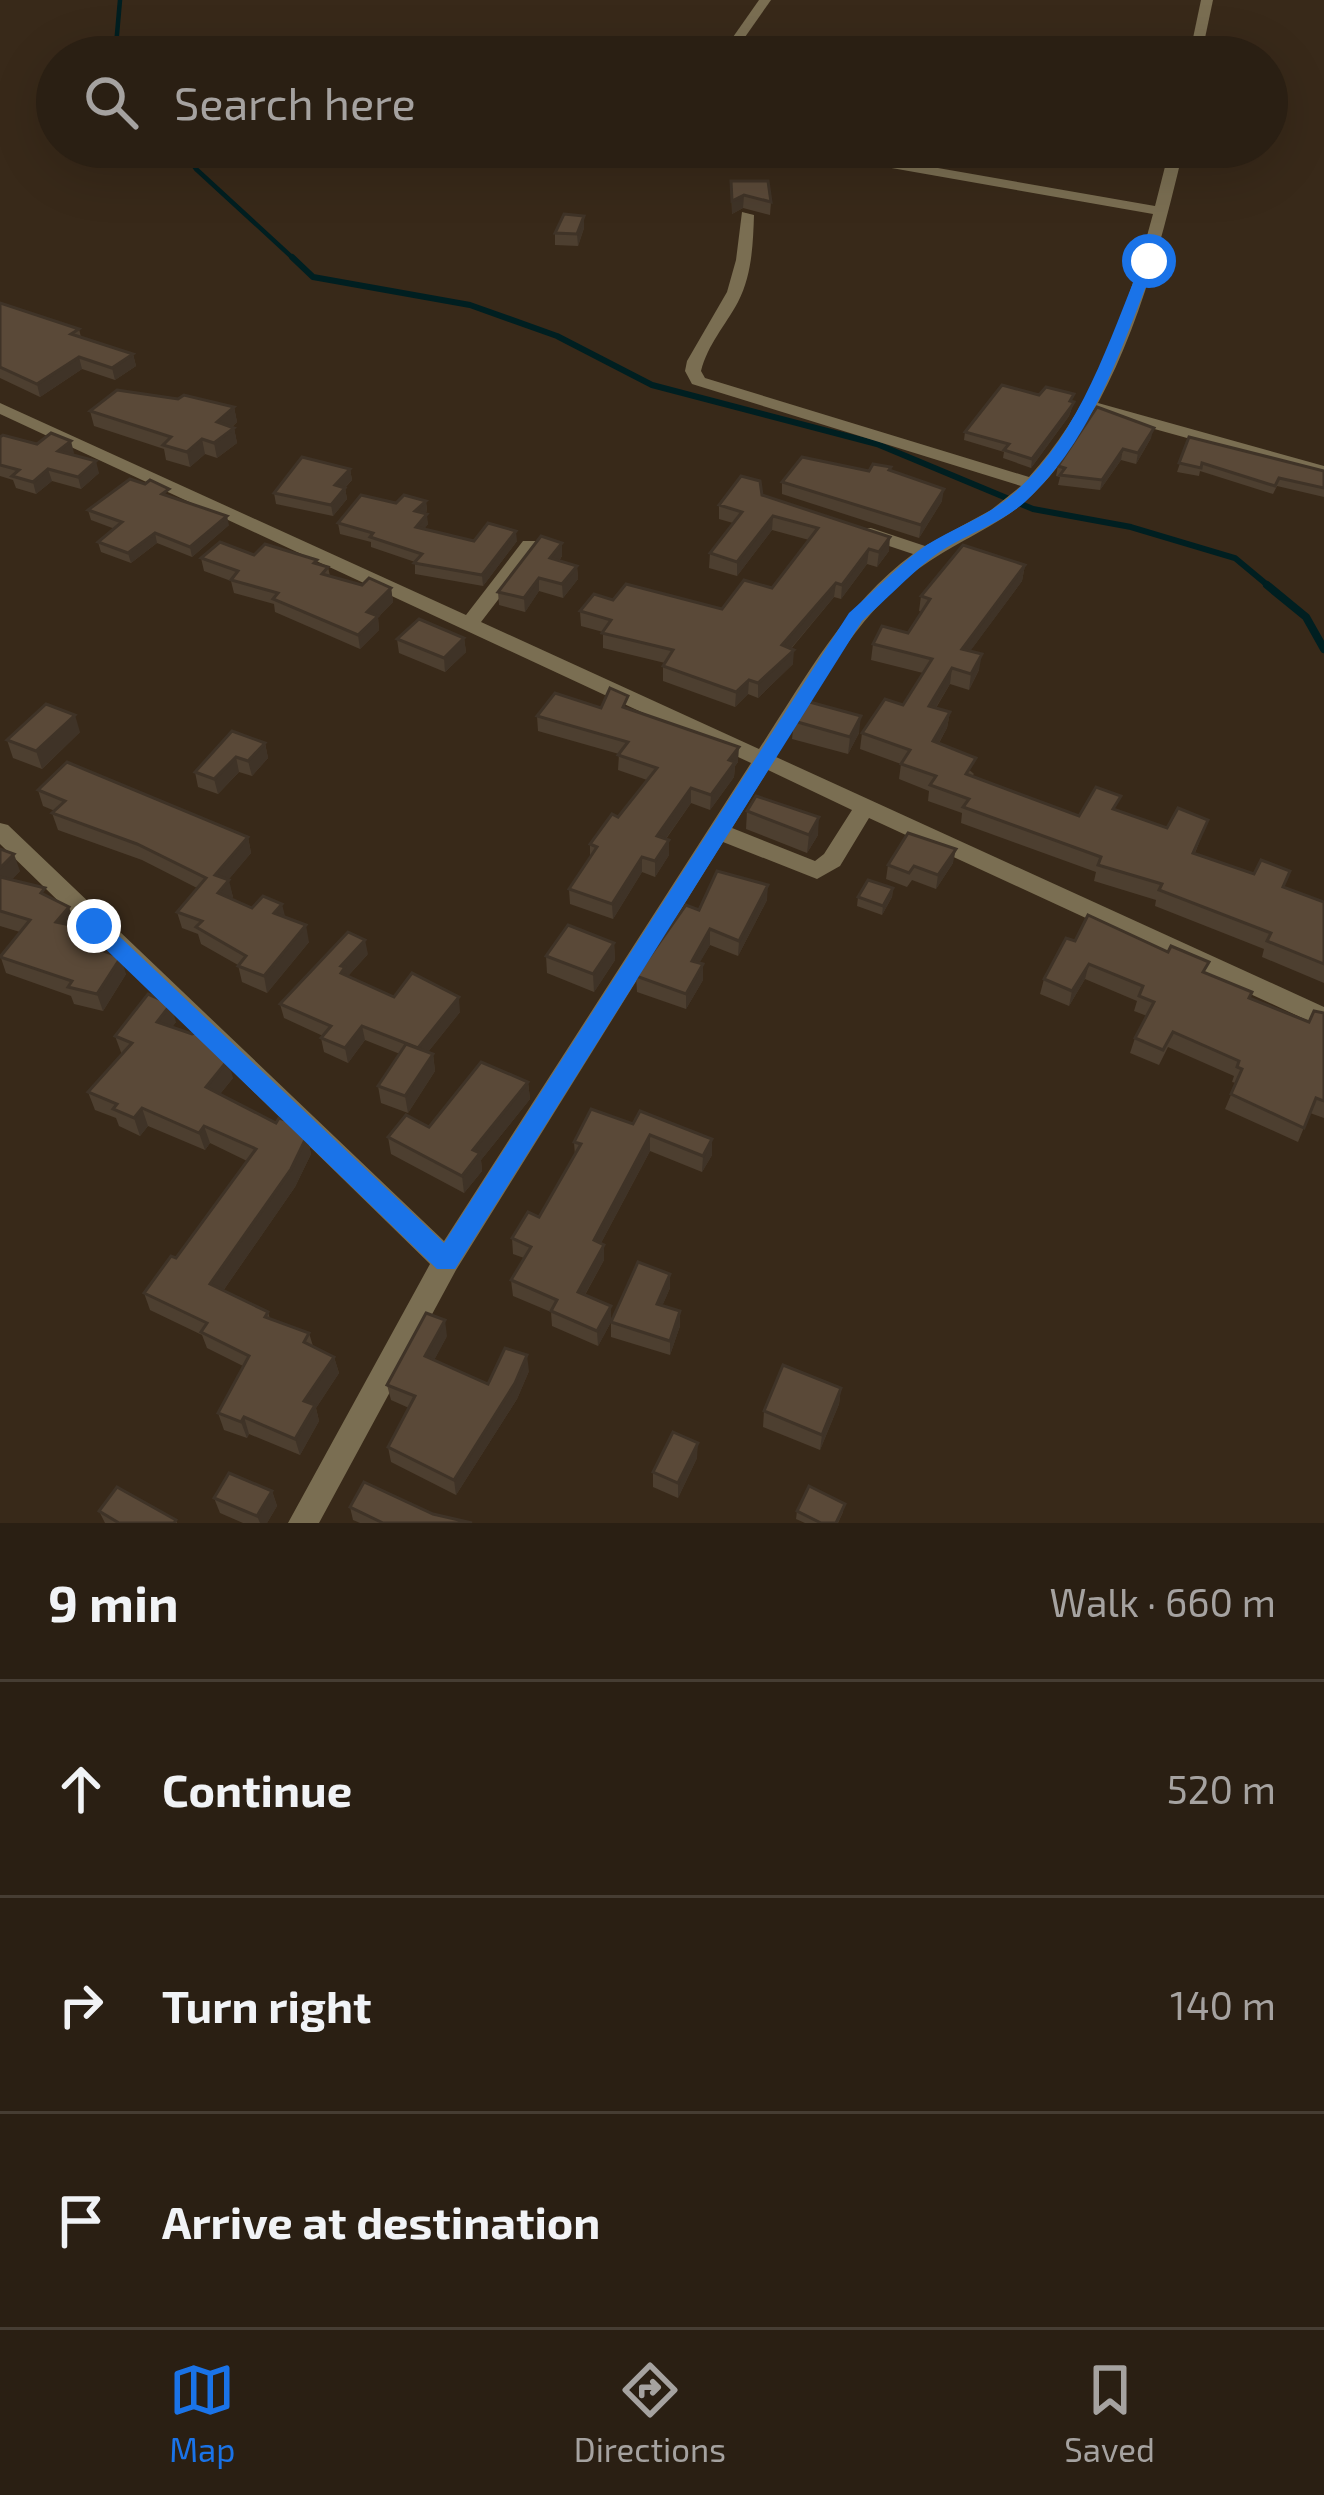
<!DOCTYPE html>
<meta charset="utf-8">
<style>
:root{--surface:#2a1f13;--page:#32271c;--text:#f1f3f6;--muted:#a5a2a0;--line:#463d33;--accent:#1a73e8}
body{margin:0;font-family:"Exo 2",sans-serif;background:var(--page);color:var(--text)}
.stop{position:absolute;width:36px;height:36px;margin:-27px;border:9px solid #1a73e8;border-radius:50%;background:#fff}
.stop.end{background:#1a73e8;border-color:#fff;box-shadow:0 3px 12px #0008}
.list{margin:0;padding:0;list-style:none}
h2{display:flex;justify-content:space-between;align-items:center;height:156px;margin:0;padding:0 48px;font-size:51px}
h2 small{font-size:39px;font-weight:400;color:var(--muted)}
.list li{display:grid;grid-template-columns:78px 1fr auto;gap:36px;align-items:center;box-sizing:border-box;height:216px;padding:0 48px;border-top:3px solid var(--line)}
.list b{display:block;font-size:45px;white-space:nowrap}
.list em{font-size:39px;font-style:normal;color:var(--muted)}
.icon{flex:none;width:66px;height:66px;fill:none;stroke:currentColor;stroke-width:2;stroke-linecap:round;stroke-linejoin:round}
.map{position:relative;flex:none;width:1324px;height:1523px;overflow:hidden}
.search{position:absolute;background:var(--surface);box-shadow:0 12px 48px #0002;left:36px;right:36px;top:36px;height:132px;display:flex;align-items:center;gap:30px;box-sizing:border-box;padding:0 42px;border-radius:66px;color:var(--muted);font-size:45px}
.sheet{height:804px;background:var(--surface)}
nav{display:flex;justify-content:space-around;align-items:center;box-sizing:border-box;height:168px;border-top:3px solid var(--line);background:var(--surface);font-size:33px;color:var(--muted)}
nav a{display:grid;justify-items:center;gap:6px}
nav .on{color:var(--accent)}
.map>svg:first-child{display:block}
</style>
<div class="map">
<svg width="1324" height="1523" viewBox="0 0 1324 1523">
<rect width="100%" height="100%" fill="#382919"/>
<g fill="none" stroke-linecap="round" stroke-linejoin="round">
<g stroke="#001f21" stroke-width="4.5">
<polyline points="115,57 120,0"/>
<polyline points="180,147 196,169 295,260"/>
</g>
<polyline stroke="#001f21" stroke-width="6" points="292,257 313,277 470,305 557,336 652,385 877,444 1033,509 1131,527 1235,558 1271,588"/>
<polyline stroke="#001f21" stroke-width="8" points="1267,585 1306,617 1324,649"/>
<g fill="#7a6e52" fill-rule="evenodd">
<polygon points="759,0 771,0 731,57 719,57"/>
<polygon points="1201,0 1213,0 1201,57 1189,57"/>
<path d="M788 147H818L1155 206 1170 147H1184C1163 235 1141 323 1098 403L1324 466V476L1093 412C1072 451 1041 494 1003 518 968 540 932 555 901 583 847 631 814 696 776 757L1324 1007V1028L869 818 840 866 817 879 723 842 456 1270 319 1523H288L430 1264 0 844V823L8 825 444 1241 751 763 0 414V403L466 615 523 541H537L539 545 537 549 481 622 759 749C805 679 844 605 913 554L859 536 856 532 859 528H871L925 546 991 510 1021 486 692 384 685 371 687 361 727 292 736 260 742 212 754 215C753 244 752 275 738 302 725 326 708 344 701 371L705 378 1029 477C1096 404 1128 307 1153 214L795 151ZM768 770 852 810 824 854 815 861 732 828Z"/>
</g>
</g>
<g fill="#4d3f30">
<polygon points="731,181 771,202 770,215 743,208 732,214"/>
<polygon points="584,228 578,246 555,245 555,233"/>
<polygon points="0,303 79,329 81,337 133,354 136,366 115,380 82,369 40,397 0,378"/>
<polygon points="1039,395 1074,402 1069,416 1031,468 1003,458 1004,452 964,440 965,432"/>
<polygon points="234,407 237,422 232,427 234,428 237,443 217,458 205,454 190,467 166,460 164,449 94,426 90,411"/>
<polygon points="0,437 74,453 72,455 99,473 81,489 52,481 36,494 16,488 13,480 0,476"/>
<polygon points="1189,437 1324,471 1324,497 1277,486 1273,494 1200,471 1199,476 1177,472"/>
<polygon points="1151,438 1136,464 1121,460 1100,490 1058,485 1060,477 1056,476 1058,466"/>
<polygon points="350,469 352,480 345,488 347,499 333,516 276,504 274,493"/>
<polygon points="869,471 890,471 942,501 919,538 782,494 782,482"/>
<polygon points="762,495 889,551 877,567 867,564 841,599 834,597 791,649 793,664 758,698 748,694 735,707 663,681 663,666 665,663 603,648 603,632 581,626 580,611 613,600 722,609 772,588 809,540 772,530 737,576 709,568 710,553 733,523 719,519 719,505"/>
<polygon points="171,497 229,525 192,557 157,543 131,563 101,552 98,542 115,529 91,520 88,510"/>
<polygon points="426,501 427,511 425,513 428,524 424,529 474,541 517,541 483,586 415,574 415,562 371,547 371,542 340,534 338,523 396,503"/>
<polygon points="562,543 562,556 559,561 577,566 578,579 563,598 539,591 525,612 499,605 498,592"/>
<polygon points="254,555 328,567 330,576 362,585 391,588 393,602 378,617 379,630 360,649 275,612 274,604 234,593 231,581 204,571 201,558"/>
<polygon points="1025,565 1022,581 970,651 979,670 969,690 950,684 936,708 950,712 947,728 939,743 974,774 972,776 1079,816 1117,810 1167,828 1208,820 1195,853 1324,902 1324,983 1262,957 1264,949 1155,906 1156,900 1094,881 1096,872 961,823 962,813 928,801 929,791 899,779 901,764 860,749 862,733 903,705 923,673 871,660 873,644 908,633 922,612 919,611 921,596"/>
<polygon points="464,638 466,652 445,672 399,653 397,639"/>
<polygon points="601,708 628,708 738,762 735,766 734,777 710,810 691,803 666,839 669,855 655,877 642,872 613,919 570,904 569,889 590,857 590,844 618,817 647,780 618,770 619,754 538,731 537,716"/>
<polygon points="794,721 859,733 848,754 792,739"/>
<polygon points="80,732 42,769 13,758 7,740"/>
<polygon points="265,743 268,758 252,776 239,772 218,794 198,787 195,772"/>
<polygon points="38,790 248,837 251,853 228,880 233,897 231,899 252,908 285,917 309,942 267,993 242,982 238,965 201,944 198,934 182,928 177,912 197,888 142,860 58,830 52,813 55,811 43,806"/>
<polygon points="747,811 818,835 807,853 746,829"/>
<polygon points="0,849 20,871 11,880 48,897 75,924 73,926 97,934 103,950 126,974 103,1011 74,1004 71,996 6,973 0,955 20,932 0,926"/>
<polygon points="953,863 936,889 912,880 907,887 886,879 888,865"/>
<polygon points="893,888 892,897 882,915 857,906 858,897"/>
<polygon points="767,900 738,956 710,945 699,963 703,964 703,980 686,1009 637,992 636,976 699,910"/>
<polygon points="1075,941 1205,973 1249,998 1309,1022 1324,1013 1324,1118 1310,1113 1298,1142 1225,1109 1236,1083 1232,1082 1234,1076 1168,1047 1159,1065 1130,1053 1135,1038 1147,1016 1134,1011 1137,1001 1085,979 1069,1006 1040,994 1044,979"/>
<polygon points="614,943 615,960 594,992 547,973 546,956"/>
<polygon points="368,954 348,976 394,997 460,1012 428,1052 433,1054 435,1071 408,1113 381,1103 378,1086 400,1054 365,1040 348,1063 324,1052 321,1038 323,1036 284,1018 280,1004"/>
<polygon points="176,1022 172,1027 233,1078 220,1094 276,1123 307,1136 311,1154 295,1187 223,1291 268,1312 270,1319 309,1333 313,1346 334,1357 339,1373 316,1408 319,1421 300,1455 249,1434 247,1438 224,1430 218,1413 243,1366 207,1348 202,1335 150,1310 144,1293 176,1258 247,1161 210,1143 205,1150 148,1126 140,1136 119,1126 116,1118 95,1110 88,1092 122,1055 115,1036"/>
<polygon points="528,1082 530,1099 481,1160 482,1171 464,1193 391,1154 388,1137 429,1127"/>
<polygon points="633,1124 712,1139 712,1155 702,1172 650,1151 601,1243 604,1260 585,1295 611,1321 670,1274 670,1288 662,1306 680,1326 670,1355 611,1337 611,1322 598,1346 552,1326 551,1312 513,1296 511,1280 524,1258 513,1254 512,1238 539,1217 575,1156 574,1142"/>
<polygon points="447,1336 434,1360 488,1384 529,1371 517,1399 456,1495 391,1462 388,1447 409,1408 391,1400 387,1385"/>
<polygon points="841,1388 839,1404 820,1450 763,1427 764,1411"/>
<polygon points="697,1458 678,1498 653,1487 653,1472"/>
<polygon points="272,1491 277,1506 267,1523 243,1523 220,1513 214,1498"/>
<polygon points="350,1507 433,1514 472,1523 360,1523 353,1520"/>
<polygon points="99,1511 176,1520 177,1523 105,1523"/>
<polygon points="797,1511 843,1512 838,1523 805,1523 796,1519"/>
</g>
<g fill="#3f3327">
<polygon points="744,195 743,208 732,214 732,201"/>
<polygon points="584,216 584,228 578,246 577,234"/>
<polygon points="133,354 136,366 115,380 112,368"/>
<polygon points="79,357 82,369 40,397 37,384"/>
<polygon points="1074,402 1069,416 1031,468 1032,459"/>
<polygon points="234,407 237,422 220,437 217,422"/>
<polygon points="234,428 237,443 217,458 214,443"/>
<polygon points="1154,428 1151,438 1136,464 1138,453"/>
<polygon points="202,439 205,454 190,467 187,452"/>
<polygon points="71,441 74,453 61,463 58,451"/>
<polygon points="1123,449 1121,460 1100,490 1102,480"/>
<polygon points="96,461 99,473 81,489 78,477"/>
<polygon points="48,469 52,481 36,494 33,482"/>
<polygon points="350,469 352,480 337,496 335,485"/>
<polygon points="345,488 347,499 333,516 331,505"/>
<polygon points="944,489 942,501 919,538 921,525"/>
<polygon points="426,501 427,511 416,521 415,511"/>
<polygon points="427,514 428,524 418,538 416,527"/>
<polygon points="227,516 229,525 192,557 190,547"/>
<polygon points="773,516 772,530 737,576 737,562"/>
<polygon points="516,531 517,541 483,586 482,575"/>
<polygon points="155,533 157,543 131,563 128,553"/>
<polygon points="890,537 889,551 877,567 879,552"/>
<polygon points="562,543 562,556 551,571 550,558"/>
<polygon points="869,549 867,564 841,599 842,585"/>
<polygon points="1025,565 1022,581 960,665 962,649"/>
<polygon points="577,566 578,579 563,598 562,584"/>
<polygon points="539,578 539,591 525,612 524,598"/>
<polygon points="836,583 834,597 781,660 782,645"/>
<polygon points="391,588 393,602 378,617 379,630 360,649 358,635 367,612"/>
<polygon points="464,638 466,652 445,672 444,658"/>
<polygon points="794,650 793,664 758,698 758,683"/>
<polygon points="982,654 979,670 969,690 971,674"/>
<polygon points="952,668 950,684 927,722 929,706"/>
<polygon points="749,680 748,694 735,707 736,692"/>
<polygon points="950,712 947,728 931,757 933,741"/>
<polygon points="75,715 80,732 42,769 36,751"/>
<polygon points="861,716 859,733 848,754 850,737"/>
<polygon points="265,743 268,758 252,776 248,761"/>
<polygon points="739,747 738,762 735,766 734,777 710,810 711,795 729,760"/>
<polygon points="236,757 239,772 218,794 214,779"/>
<polygon points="691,788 691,803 657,851 657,836"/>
<polygon points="819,817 818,835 807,853 809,835"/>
<polygon points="248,837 251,853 219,891 215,875"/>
<polygon points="669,840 669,855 655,877 655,861"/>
<polygon points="956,849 953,863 936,889 938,875"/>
<polygon points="14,854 20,871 0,893 0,868"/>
<polygon points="642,857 642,872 613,919 612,904"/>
<polygon points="229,880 233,897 222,910 218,893"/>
<polygon points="768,885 767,900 738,956 739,941"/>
<polygon points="893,888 892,897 882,915 883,906"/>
<polygon points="282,904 286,920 274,913"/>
<polygon points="69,907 75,924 62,940 56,922"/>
<polygon points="306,925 309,942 267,993 264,976"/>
<polygon points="710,929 710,945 692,976 692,961"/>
<polygon points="97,934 103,951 89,946"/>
<polygon points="365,940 368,954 347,977 344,987 341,966"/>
<polygon points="614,943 615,960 594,992 593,974"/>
<polygon points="121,957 126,974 103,1011 97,994"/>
<polygon points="703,964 703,980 686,1009 686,994"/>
<polygon points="1089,964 1085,979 1069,1006 1072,991"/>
<polygon points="459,997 460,1012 420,1062 418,1048"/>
<polygon points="171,1004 176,1022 163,1040 157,1022"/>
<polygon points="362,1026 365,1040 348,1063 345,1048"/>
<polygon points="433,1054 435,1071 408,1113 405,1096"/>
<polygon points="228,1060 233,1078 211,1105 206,1087"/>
<polygon points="528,1082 530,1099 481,1160 482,1171 464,1193 462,1176 473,1150"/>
<polygon points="142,1108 148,1126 140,1136 134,1118"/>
<polygon points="204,1126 210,1143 205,1150 199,1133"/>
<polygon points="650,1135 650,1151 594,1256 594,1240"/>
<polygon points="307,1136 311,1154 295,1187 216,1301 210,1284"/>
<polygon points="712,1139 712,1155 702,1172 703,1156"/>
<polygon points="604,1245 604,1260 578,1307 578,1292"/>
<polygon points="670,1274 670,1288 657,1318 657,1304"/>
<polygon points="611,1306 611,1322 598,1346 597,1331"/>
<polygon points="680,1311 680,1326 670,1355 670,1341"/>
<polygon points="445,1320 447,1336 428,1372 425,1356"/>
<polygon points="527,1355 529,1371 517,1399 456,1495 454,1480"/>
<polygon points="334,1357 339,1373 316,1408 319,1421 300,1455 295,1439 304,1401"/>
<polygon points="841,1388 839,1404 820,1450 822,1435"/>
<polygon points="244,1417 249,1434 247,1438 241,1422"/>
<polygon points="698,1443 697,1458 678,1498 678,1483"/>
<polygon points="272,1491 277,1506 267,1523 260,1523 257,1516"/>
</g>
<g fill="#5a4938" stroke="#3f3327" stroke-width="3">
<polygon points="731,181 768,181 771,202 744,195 732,201"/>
<polygon points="564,214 584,216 577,234 555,233"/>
<polygon points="0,303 79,329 71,334 133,354 112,368 79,357 37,384 0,367"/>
<polygon points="1002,385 1039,395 1046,387 1074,394 1070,401 1074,402 1071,407 1032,459 1004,450 1009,444 965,432"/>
<polygon points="117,390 178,399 184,395 234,407 217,422 234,428 214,443 202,439 187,452 163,445 171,437 90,411"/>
<polygon points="1097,407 1154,428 1138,453 1123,449 1102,480 1060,475 1065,468 1058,466"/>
<polygon points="51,433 71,441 58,451 96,461 78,477 48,469 33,482 12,476 19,470 0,465 0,437 3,435 37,444"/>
<polygon points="1189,437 1324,471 1324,488 1279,478 1275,486 1202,463 1201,468 1179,463"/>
<polygon points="302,457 350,469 335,485 345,488 331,505 274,493"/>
<polygon points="802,457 869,471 873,464 891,467 889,470 944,489 921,525 782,482"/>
<polygon points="741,476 760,481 762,495 890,537 879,552 869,549 842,585 836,583 782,645 794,650 758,683 749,680 736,692 663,666 673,650 602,633 611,620 580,611 594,594 613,600 626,584 722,609 744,580 772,588 818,528 773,516 737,562 710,553 742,512 719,505"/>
<polygon points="130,479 145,484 150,480 169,489 162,494 227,516 190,547 155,533 128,553 98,542 122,522 88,510"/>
<polygon points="361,495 396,503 404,495 426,501 415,511 427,514 416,527 474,541 488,523 516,531 482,575 414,563 422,554 370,537 373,533 338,523"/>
<polygon points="541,536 562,543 550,558 577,566 562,584 539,578 524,598 498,592"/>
<polygon points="220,542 254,555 265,544 317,560 314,563 328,567 322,574 362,585 369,578 391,588 367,612 378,616 358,635 273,599 278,593 231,580 238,571 201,558"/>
<polygon points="963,545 1025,565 962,649 982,654 971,674 952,668 929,706 950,712 933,741 976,758 966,774 1079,816 1096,787 1121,796 1113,809 1167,828 1178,808 1208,820 1193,853 1254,874 1261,860 1290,871 1283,887 1324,902 1324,964 1267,941 1271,933 1159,890 1162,884 1098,865 1101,857 963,807 969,799 930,785 936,776 901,764 910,750 862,733 885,699 903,705 932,659 873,644 882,626 908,633 930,599 921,596"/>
<polygon points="419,619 464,638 444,658 397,639"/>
<polygon points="610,688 628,696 623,707 739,747 729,760 735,762 711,795 691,788 657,836 669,840 655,861 642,857 612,904 569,889 597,847 590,844 612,814 618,817 657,768 618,755 628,742 537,716 555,693 601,708"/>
<polygon points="806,701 861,716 850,737 794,721"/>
<polygon points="46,704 75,715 36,751 7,740"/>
<polygon points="232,731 265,743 248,761 236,757 214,779 195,772"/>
<polygon points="67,762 248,837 215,875 229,880 218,893 252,908 263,896 282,904 274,913 306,925 264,976 238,966 246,956 196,927 202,921 177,912 206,878 137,844 52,813 65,801 38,790"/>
<polygon points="756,796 819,817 809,835 747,811"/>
<polygon points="908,833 956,849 938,875 914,866 909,873 888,865"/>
<polygon points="0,849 14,854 0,868"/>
<polygon points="717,871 768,885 739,941 710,929 692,961 703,964 686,994 636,976 686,905 699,910"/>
<polygon points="0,877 45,888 41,893 69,907 56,922 94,930 97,934 89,946 121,957 97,994 68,987 72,981 0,957 30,920 0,911"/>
<polygon points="868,880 893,888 883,906 858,897"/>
<polygon points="1088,915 1168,952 1171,946 1209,962 1203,972 1252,992 1249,998 1309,1022 1314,1011 1324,1013 1324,1101 1316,1098 1304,1128 1231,1094 1242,1069 1237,1067 1239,1061 1173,1032 1163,1050 1135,1038 1154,1002 1139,996 1143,986 1089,964 1072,991 1044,979 1066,938 1075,941"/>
<polygon points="568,925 614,943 593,974 546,956"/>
<polygon points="348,932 365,940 341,966 345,967 341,973 394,997 412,973 459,997 418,1048 362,1026 345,1048 321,1038 331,1026 280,1004"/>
<polygon points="148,994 171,1004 157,1022 192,1034 199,1032 228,1060 206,1087 276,1123 279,1118 292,1122 307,1136 291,1169 210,1284 268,1312 265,1317 309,1333 304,1342 334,1357 304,1401 315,1405 295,1439 244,1417 241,1422 218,1413 249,1356 201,1332 207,1323 144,1293 171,1256 176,1258 256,1149 204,1126 199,1133 142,1108 134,1118 113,1109 117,1104 88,1092 132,1043 115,1036"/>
<polygon points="406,1044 433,1054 405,1096 378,1086"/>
<polygon points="481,1062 528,1082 473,1150 480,1153 462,1176 388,1137 406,1115 429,1127"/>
<polygon points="591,1109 633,1124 640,1111 712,1139 703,1156 650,1135 594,1240 604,1245 578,1292 611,1306 597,1331 551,1311 557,1300 511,1280 531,1247 512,1238 528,1212 539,1217 581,1144 574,1142"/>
<polygon points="638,1262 670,1274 657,1304 680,1311 670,1341 611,1322"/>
<polygon points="426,1313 445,1320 425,1356 488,1384 505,1348 527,1355 515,1383 454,1480 388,1447 415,1396 387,1385"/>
<polygon points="783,1365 841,1388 822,1435 764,1411"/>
<polygon points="673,1432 698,1443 678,1483 653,1472"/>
<polygon points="229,1473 272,1491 257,1516 214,1498"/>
<polygon points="364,1482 433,1514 472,1523 383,1523 350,1507"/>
<polygon points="809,1486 845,1504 836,1523 821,1523 797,1511"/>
<polygon points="117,1487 176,1520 174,1523 119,1523 99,1511"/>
</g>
<path fill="#1a73e8" d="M1149 257 1156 261C1122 345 1094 439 1025 502 996 527 959 536 930 559 906 578 885 601 862 621L455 1269H437L87 931V920H102L444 1243 849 613C872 593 894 570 918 551 948 529 985 519 1013 494 1081 434 1108 342 1142 261Z"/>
</svg>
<div class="stop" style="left:1149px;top:261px"></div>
<div class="stop end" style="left:94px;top:926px"></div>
<div class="search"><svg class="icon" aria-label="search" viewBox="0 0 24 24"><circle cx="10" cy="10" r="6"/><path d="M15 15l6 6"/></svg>Search here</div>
</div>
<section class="sheet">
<h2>9 min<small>Walk · 660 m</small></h2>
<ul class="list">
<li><svg class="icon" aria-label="ahead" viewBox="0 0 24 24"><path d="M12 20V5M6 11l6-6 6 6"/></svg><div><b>Continue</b></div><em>520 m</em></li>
<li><svg class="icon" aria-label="right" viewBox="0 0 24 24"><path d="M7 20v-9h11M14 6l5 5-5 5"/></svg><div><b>Turn right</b></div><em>140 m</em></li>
<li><svg class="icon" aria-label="arrive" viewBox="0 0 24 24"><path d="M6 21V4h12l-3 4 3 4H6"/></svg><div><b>Arrive at destination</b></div></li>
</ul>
</section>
<nav>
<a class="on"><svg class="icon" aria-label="map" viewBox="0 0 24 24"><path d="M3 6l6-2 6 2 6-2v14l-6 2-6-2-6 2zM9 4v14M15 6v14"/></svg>Map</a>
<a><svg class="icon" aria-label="directions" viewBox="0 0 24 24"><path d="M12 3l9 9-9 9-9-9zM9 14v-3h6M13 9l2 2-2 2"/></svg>Directions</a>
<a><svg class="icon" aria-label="saved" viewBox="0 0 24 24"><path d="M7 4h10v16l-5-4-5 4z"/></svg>Saved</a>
</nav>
